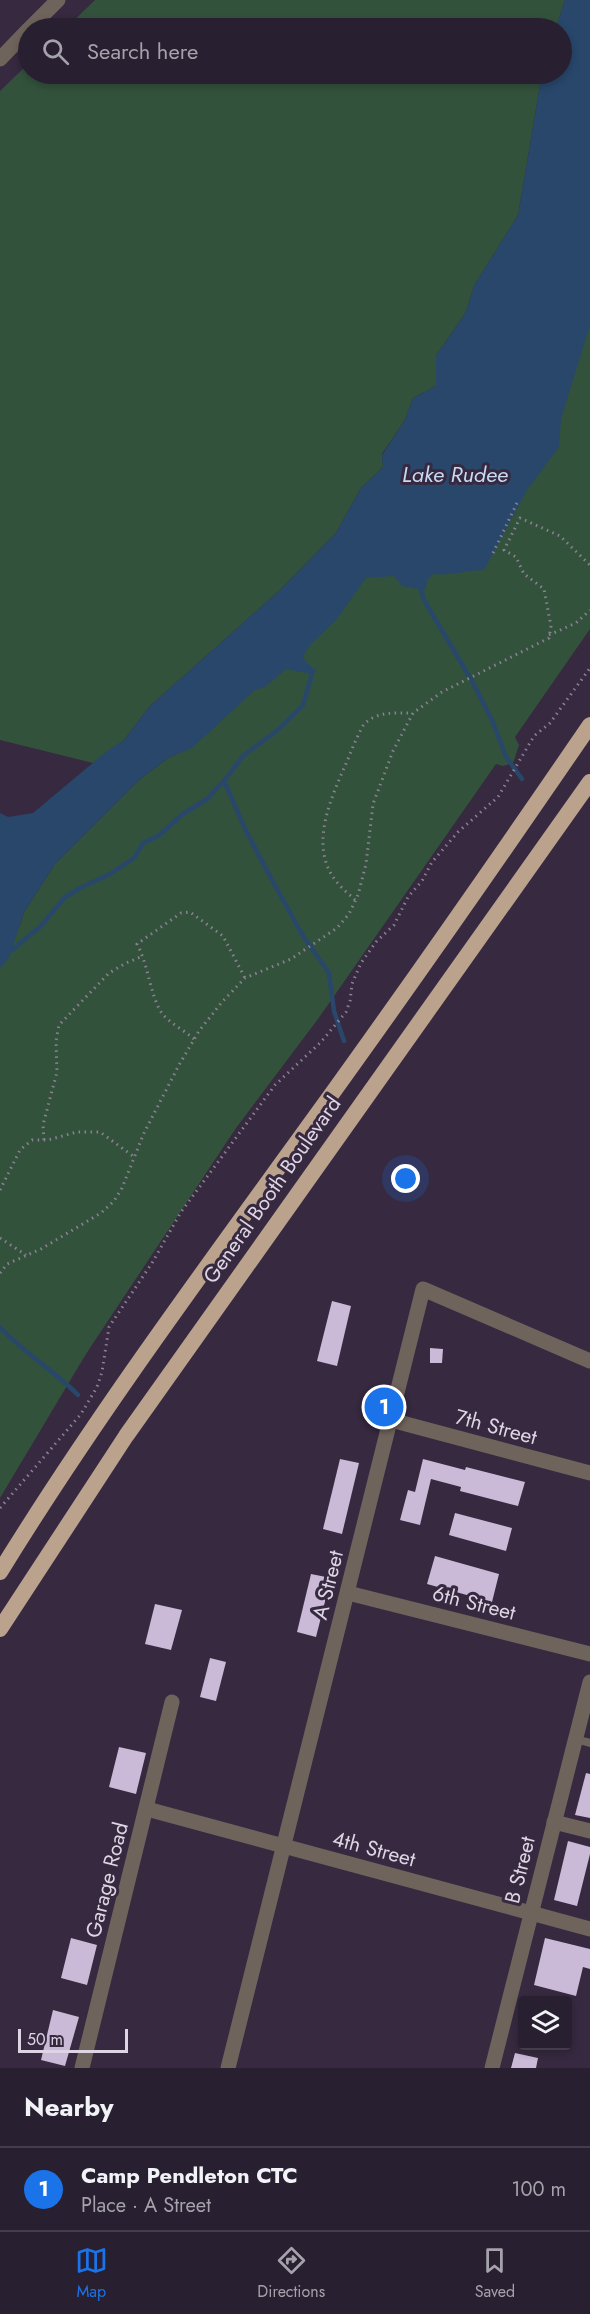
<!DOCTYPE html>
<meta charset="utf-8">
<style>
:root{--surface:#281f30;--page:#342c3c;--text:#f1f3f6;--muted:#a5a2ab;--line:#443d4c;--accent:#1a73e8}
body{margin:0;font-family:Jost,sans-serif;background:var(--page);color:var(--text)}
.controls{position:absolute;right:18px;bottom:18px;display:grid;overflow:hidden;border-radius:6px;box-shadow:0 3px 9px #0003}
.controls button{width:54px;height:54px;display:grid;place-items:center;padding:0;border:0;border-bottom:2px solid var(--line);background:var(--surface);color:var(--text);font:30px sans-serif}
.scale{position:absolute;left:18px;bottom:15px;width:110px;box-sizing:border-box;padding-left:6px;border:3px solid #ded5e4;border-top:0;font-size:16px;line-height:21px;white-space:nowrap;color:#ded5e4;-webkit-text-stroke:4px #362940;paint-order:stroke}
.you{position:absolute;left:406px;top:1179px;width:21px;height:21px;margin:-15px;border:4px solid #fff;border-radius:50%;background:#1a73e8;box-shadow:0 0 0 9px #1a73e833}
.badge{display:grid;place-items:center;width:39px;height:39px;border-radius:50%;background:var(--accent);color:#fff;font-size:20px;font-weight:700}
.pin{position:absolute;translate:-50% -50%;border:3px solid #fff;box-shadow:0 2px 6px #0006}
.list{margin:0;padding:0;list-style:none}
h2{display:flex;justify-content:space-between;align-items:center;height:78px;margin:0;padding:0 24px;font-size:26px}
h2 small{font-size:20px;font-weight:400;color:var(--muted)}
.list li{display:grid;grid-template-columns:39px 1fr auto;gap:18px;align-items:center;box-sizing:border-box;height:84px;padding:0 24px;border-top:2px solid var(--line)}
.list b{display:block;font-size:22px;white-space:nowrap}
.list p{margin:0;font-size:20px;white-space:nowrap;color:var(--muted)}
.list em{font-size:20px;font-style:normal;color:var(--muted)}
.icon{flex:none;width:33px;height:33px;fill:none;stroke:currentColor;stroke-width:2;stroke-linecap:round;stroke-linejoin:round}
.map{position:relative;flex:none;width:590px;height:2068px;overflow:hidden}
.search{position:absolute;background:var(--surface);box-shadow:0 3px 9px #0003;left:18px;right:18px;top:18px;height:66px;display:flex;align-items:center;gap:15px;box-sizing:border-box;padding:0 21px;border-radius:33px;color:var(--muted);font-size:22px}
.sheet{height:162px;background:var(--surface)}
nav{display:flex;justify-content:space-around;align-items:center;box-sizing:border-box;height:84px;border-top:2px solid var(--line);background:var(--surface);font-size:16px;color:var(--muted)}
nav a{display:grid;justify-items:center;gap:3px}
nav .on{color:var(--accent)}
.map>svg:first-child{display:block}
</style>
<div class="map">
<svg width="590" height="2068" viewBox="0 0 590 2068">
<rect width="100%" height="100%" fill="#362940"/>
<g fill="#33523c">
<polygon points="95,0 565,0 556,28 66,28"/>
<polygon points="28,64 28,74 542,74 518,215 474,286 466,312 436,356 436,386 413,398 405,420 382,454 383,467 361,488 336,533 280,590 150,706 124,740 93,763 0,740 0,91"/>
<polygon points="590,123 590,629 515,737 519,745 513,763 503,766 496,764 318,1019 236,1128 86,1354 0,1498 0,943 20,925 24,912 55,864 139,780 168,758 175,755 360,538"/>
</g>
<path fill="#28476b" d="M565 0H590V325L561 419 559 447 527 490 484 570C467 570 450 576 434 574L428 579 425 590 402 586 394 576 366 578 336 620 309 646 303 657 308 664 317 671 312 674 286 669 265 687 255 690 192 748 168 758 139 780 55 864 24 912 9 958 0 968V813L8 817 33 813 107 751 124 740 150 706 280 590 336 533 361 488 383 467 382 455 405 420 413 398 436 386V356L466 312 474 286 518 215 542 74H562V28H556Z"/>
<g fill="none" stroke-linecap="round" stroke-linejoin="round">
<g stroke="#28476b" stroke-width="4.5">
<polyline points="421,590 424,600 473,683 492,720 506,757 522,779"/>
<polyline points="312,674 303,705 279,729 243,756 224,781 246,831 272,880 303,936 329,973 334,1011 344,1041"/>
<polyline points="12,950 41,926 64,898 80,888 110,874 134,858 143,843 158,836 183,814 207,799 224,781"/>
<path d="M0 1327C23 1353 54 1370 78 1395"/>
</g>
</g>
<g fill="#cab9d7">
<polygon points="332,1301 351,1306 337,1366 317,1361"/>
<polygon points="430,1348 443,1349 442,1363 430,1363"/>
<polygon points="340,1459 359,1463 342,1534 323,1529"/>
<polygon points="423,1459 465,1470 466,1467 525,1482 518,1506 460,1491 461,1487 431,1479 420,1525 400,1520 408,1490 415,1492"/>
<polygon points="455,1513 512,1528 506,1551 449,1535"/>
<polygon points="435,1556 499,1574 492,1602 427,1584"/>
<polygon points="311,1574 331,1578 316,1637 297,1632"/>
<polygon points="155,1604 182,1610 171,1650 145,1644"/>
<polygon points="210,1658 226,1662 216,1701 200,1697"/>
<polygon points="119,1747 146,1753 136,1794 109,1787"/>
<polygon points="586,1773 590,1774 590,1818 575,1815"/>
<polygon points="568,1841 590,1847 590,1854 577,1906 554,1900"/>
<polygon points="71,1938 97,1945 87,1985 61,1978"/>
<polygon points="545,1938 590,1949 590,1969 583,1967 576,1996 534,1985"/>
<polygon points="53,2010 79,2017 65,2066 41,2060"/>
<polygon points="515,2053 538,2058 536,2068 511,2068"/>
</g>
<g fill="none" stroke-linecap="round" stroke-linejoin="round">
<g stroke="#8c8194" stroke-width="3" stroke-dasharray="1.5 4.5" stroke-linecap="butt">
<polyline points="493,553 517,503"/>
<polyline points="549,635 576,623 590,610"/>
<path d="M355 900C349 894 341 888 336 881 309 847 330 800 345 766 351 752 356 738 364 724 378 711 394 713 413 713"/>
<path d="M194 1039C184 1030 169 1023 161 1012 150 994 148 964 137 944L181 913 190 912 223 936 245 978"/>
<polyline points="44,1140 43,1125 57,1072 56,1041 59,1025 109,973 126,963 143,956"/>
<polyline points="0,1190 20,1150 32,1140 48,1140 77,1132 100,1132 133,1156"/>
<polyline points="0,1238 26,1255"/>
<polyline points="0,1273 7,1264 41,1249 101,1213 114,1201 122,1188 144,1133 179,1065 199,1031 222,1002 245,978 291,959 337,928 349,914 358,895 366,864 373,804 393,751 413,713 442,692 549,638 551,626 544,589 524,574 516,557 504,550 520,518 560,536 590,565"/>
<polyline points="0,1508 81,1414 97,1387 102,1372 109,1327 152,1263 181,1212 275,1085 321,1042 346,1012 350,1001 352,984 361,963 376,942 394,925 408,897 422,881 432,862 458,832 498,797 534,736 550,723 590,668"/>
</g>
<polyline stroke="#6f645b" stroke-width="8" points="575,1739 590,1743"/>
<g stroke="#6f645b" stroke-width="15">
<polyline points="30,28 58,0"/>
<polyline points="0,59 28,30"/>
<polyline points="391,1420 590,1473"/>
<polyline points="348,1593 590,1654"/>
<polyline points="147,1809 590,1929"/>
<polyline points="554,1822 590,1831"/>
<polyline points="82,2068 172,1702"/>
<polyline points="228,2068 423,1289 590,1361"/>
<polyline points="492,2068 590,1682"/>
</g>
<g stroke="#baa28c" stroke-width="16">
<path d="M0 1572C96 1416 206 1268 313 1120 407 990 499 858 590 725"/>
<polyline points="0,1629 126,1436 590,782"/>
</g>
</g>
<g text-anchor="middle" stroke-width="6" stroke-linejoin="round" paint-order="stroke">
<g font-size="21" fill="#ded5e4" stroke="#362940">
<text transform="translate(272 1190) rotate(-55)" y="7">General Booth Boulevard</text>
<text transform="translate(496 1427) rotate(15)" y="7">7th Street</text>
<text transform="translate(328 1585) rotate(-76)" y="7">A Street</text>
<text transform="translate(474 1603) rotate(14)" y="7">6th Street</text>
<text transform="translate(374 1849) rotate(15)" y="7">4th Street</text>
<text transform="translate(520 1870) rotate(-76)" y="7">B Street</text>
<text transform="translate(107 1880) rotate(-76)" y="7">Garage Road</text>
</g>
<g font-size="22" font-style="italic" fill="#c6daf3" stroke="#362940">
<text x="455" y="482">Lake Rudee</text>
</g>
</g>
</svg>
<div class="controls">
<button><svg class="icon" aria-label="layers" viewBox="0 0 24 24"><path d="M12 4l9 5-9 5-9-5zM3 14l9 5 9-5"/></svg></button>
</div>
<div class="scale">50 m</div>
<div class="you"></div>
<div class="pin badge" style="left:384px;top:1407px">1</div>
<div class="search"><svg class="icon" aria-label="search" viewBox="0 0 24 24"><circle cx="10" cy="10" r="6"/><path d="M15 15l6 6"/></svg>Search here</div>
</div>
<section class="sheet">
<h2>Nearby<small></small></h2>
<ul class="list">
<li><span class="badge">1</span><div><b>Camp Pendleton CTC</b><p>Place · A Street</p></div><em>100 m</em></li>
</ul>
</section>
<nav>
<a class="on"><svg class="icon" aria-label="map" viewBox="0 0 24 24"><path d="M3 6l6-2 6 2 6-2v14l-6 2-6-2-6 2zM9 4v14M15 6v14"/></svg>Map</a>
<a><svg class="icon" aria-label="directions" viewBox="0 0 24 24"><path d="M12 3l9 9-9 9-9-9zM9 14v-3h6M13 9l2 2-2 2"/></svg>Directions</a>
<a><svg class="icon" aria-label="saved" viewBox="0 0 24 24"><path d="M7 4h10v16l-5-4-5 4z"/></svg>Saved</a>
</nav>
